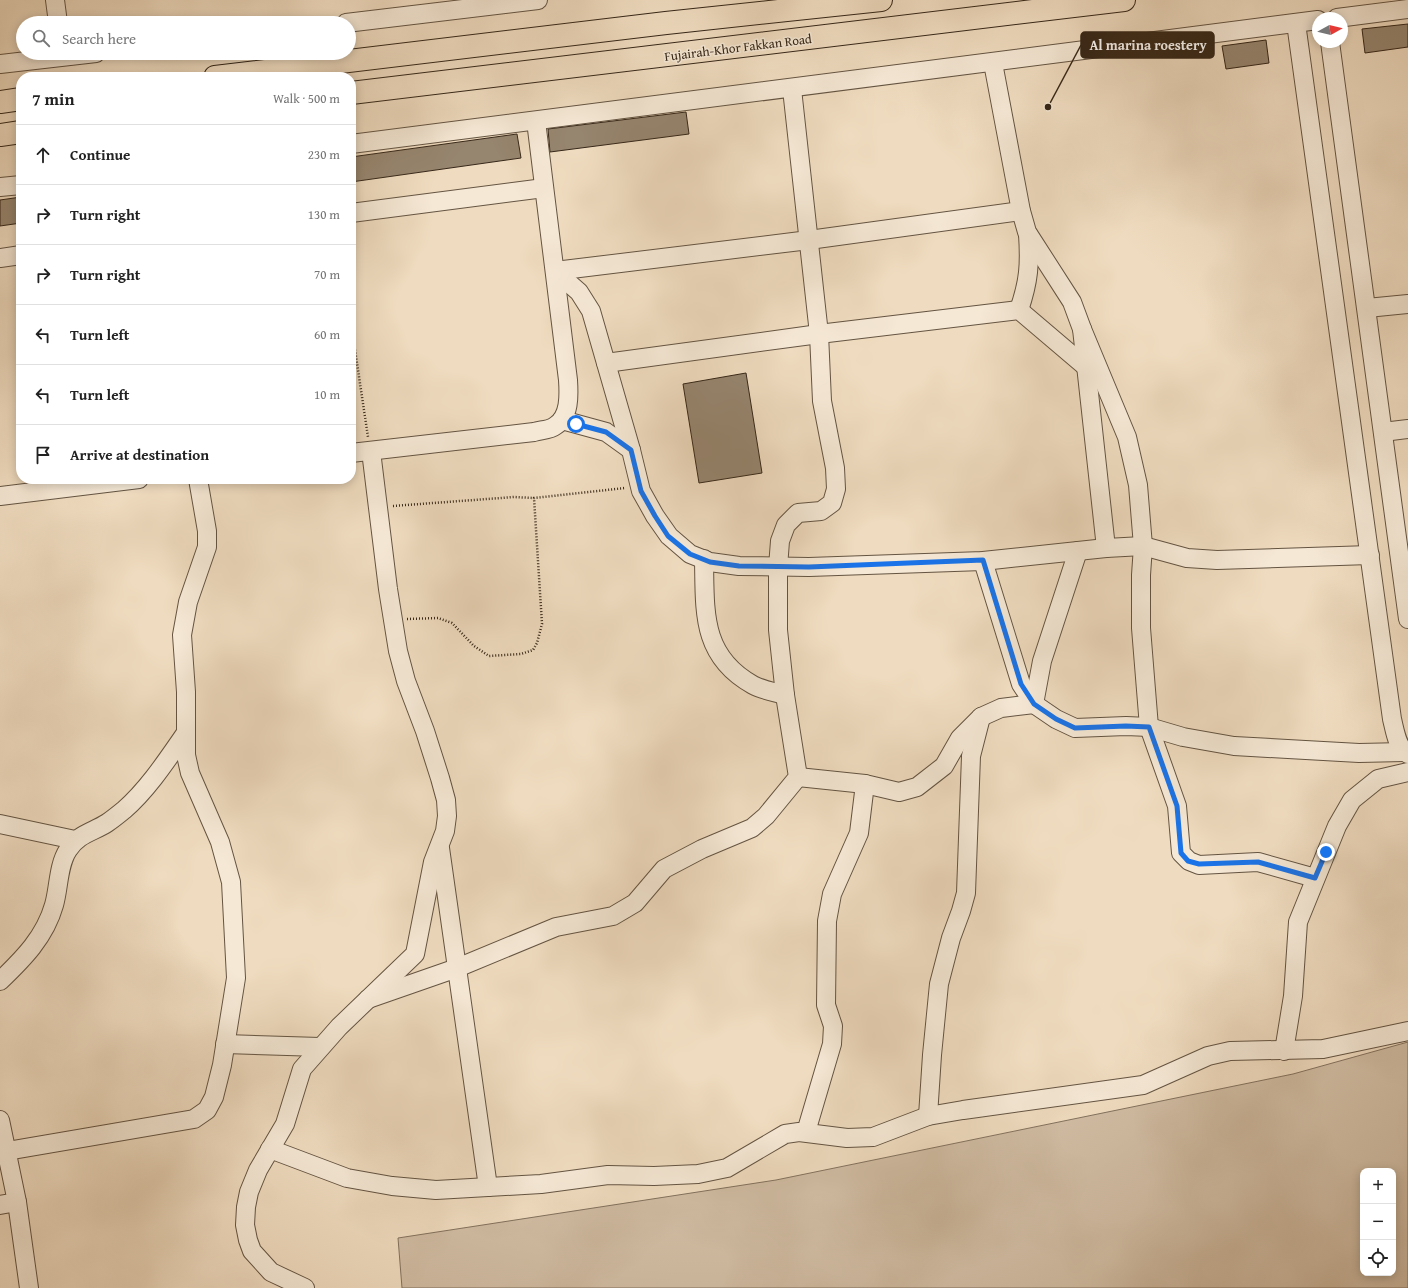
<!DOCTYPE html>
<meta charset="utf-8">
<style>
:root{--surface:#fff;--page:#f2f2f2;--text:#222;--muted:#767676;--line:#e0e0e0}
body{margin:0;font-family:"Gentium Book Plus",serif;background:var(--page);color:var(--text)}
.controls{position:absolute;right:12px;bottom:12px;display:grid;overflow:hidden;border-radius:8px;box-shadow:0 2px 10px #0003}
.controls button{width:36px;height:36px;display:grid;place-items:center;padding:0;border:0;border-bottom:1px solid var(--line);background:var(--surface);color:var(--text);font:20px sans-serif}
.compass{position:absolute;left:1312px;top:12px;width:36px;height:36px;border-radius:50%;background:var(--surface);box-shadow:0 2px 10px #0003;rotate:82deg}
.stop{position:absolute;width:12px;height:12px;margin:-9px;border:3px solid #1a73e8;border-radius:50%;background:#fff}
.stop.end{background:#1a73e8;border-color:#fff;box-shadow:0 1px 4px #0008}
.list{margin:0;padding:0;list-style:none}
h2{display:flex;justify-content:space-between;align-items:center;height:52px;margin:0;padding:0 16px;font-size:17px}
h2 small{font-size:13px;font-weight:400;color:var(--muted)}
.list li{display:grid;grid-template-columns:26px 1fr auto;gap:12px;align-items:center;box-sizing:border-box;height:60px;padding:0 16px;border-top:1px solid var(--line)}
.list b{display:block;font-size:15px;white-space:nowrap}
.list em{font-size:13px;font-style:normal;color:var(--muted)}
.icon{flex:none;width:22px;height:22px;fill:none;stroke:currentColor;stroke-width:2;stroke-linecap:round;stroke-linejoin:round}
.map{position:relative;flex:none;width:1408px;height:1288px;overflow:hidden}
.search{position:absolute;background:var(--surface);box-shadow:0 2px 10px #0003;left:16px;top:16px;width:340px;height:44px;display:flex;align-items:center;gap:10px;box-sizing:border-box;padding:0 14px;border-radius:22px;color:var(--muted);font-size:15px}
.panel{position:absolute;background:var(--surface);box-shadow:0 2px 10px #0003;left:16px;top:72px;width:340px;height:412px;border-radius:16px}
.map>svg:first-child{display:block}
</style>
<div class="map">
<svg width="1408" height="1288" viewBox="0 0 1408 1288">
<rect width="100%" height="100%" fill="#efdbbf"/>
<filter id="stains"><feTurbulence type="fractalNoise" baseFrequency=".005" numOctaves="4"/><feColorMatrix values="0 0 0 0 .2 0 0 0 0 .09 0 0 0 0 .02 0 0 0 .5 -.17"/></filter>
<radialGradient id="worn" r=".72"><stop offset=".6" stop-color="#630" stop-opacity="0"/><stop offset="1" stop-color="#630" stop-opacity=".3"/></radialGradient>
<path fill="#d0bca3" stroke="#83725e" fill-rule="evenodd" d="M1408 1042V1288H402L398 1238 776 1180 1293 1074ZM1363 1171H1393V1273H1363Z"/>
<g fill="#96856f" stroke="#362718">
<polygon points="1408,24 1408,47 1365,53 1362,29"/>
<polygon points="1266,40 1269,63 1226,69 1222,46"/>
<polygon points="686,112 689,134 550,152 548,129"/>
<polygon points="517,134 521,158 351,182 351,157"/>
<polygon points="21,197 21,223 0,226 0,200"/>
<polygon points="746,373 762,473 699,483 683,384"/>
</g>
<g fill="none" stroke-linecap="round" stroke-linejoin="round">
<defs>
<g id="minor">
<polyline points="55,0 58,23"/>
<polyline points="1337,18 1408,9"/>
<polyline points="346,23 538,0"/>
<path d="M1296 23 1392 719C1395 731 1397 748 1408 754"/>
<polyline points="1330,42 1408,619"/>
<polyline points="993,63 1021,211 1027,232 1072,302 1082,329 1106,548"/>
<polyline points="0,64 96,53"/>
<polyline points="351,144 1318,20"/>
<polyline points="0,187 21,185"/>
<polyline points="351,213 544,188"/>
<polyline points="0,258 21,255"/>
<polyline points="555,271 809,240 1021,211"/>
<polyline points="555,271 579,292 591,311 631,450"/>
<polyline points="1367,308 1408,304"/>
<path d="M1019 310C1029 281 1030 264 1028 234"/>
<polyline points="1082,329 1127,437 1138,485 1143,546 1141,575 1141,628 1149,727 1177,806 1181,853 1189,861 1199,865 1258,862 1315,878"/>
<polyline points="606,363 819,334 1019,310 1086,367"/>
<polyline points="562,420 606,432 631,450 641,491 655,516 669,536 690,554 710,562 739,566 809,567 983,561 1106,548 1143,546 1187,558 1217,560 1370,555"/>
<polyline points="1383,432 1408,429"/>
<path d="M351 453 534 432C541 430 550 430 555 426 570 417 569 395 568 380L536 121"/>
<polyline points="0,496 139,479"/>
<path d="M704 559C705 612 701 656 753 685 762 690 775 692 785 695"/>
<polyline points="983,561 1021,684 1034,704 1056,719 1075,728 1126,726 1149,727 1183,737 1234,746 1359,753 1404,752"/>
<polyline points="798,777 865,784 899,792 917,787 944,766 960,738 981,717 1001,708 1034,704 1042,661 1078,551"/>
<polyline points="0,824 75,840"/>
<polyline points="440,848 488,1187"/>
<path d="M0 981C23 959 45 937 54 905 59 888 58 865 68 850 78 834 93 832 107 823 113 819 119 814 124 810 148 789 167 760 185 734"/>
<polyline points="368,999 457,968 556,927 613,916 635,903 664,869 702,849 752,828 766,816 798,777 785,695 778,630 778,567 780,541 786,525 798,513 821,511 832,503 836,489 835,468 822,401 819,334 792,89"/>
<polyline points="225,1044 320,1047"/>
<polyline points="1284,1051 1293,996 1298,922 1337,826 1352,800 1378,779 1408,772"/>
<polyline points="928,1116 932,1055 939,984 951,938 961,911 966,893 971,756 981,717"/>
<polyline points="0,1120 17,1202 29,1288"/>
<polyline points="806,1132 832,1044 833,1026 826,1005 827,921 832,894 859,833 865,784"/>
<polyline points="270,1149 347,1178 392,1186 436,1190 541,1184 608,1175 654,1176 698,1174 727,1168 785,1134 799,1132 847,1138 873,1137 928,1116 963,1110 1143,1085 1208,1056 1230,1051 1323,1049 1408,1031"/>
<polyline points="7,1151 194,1119 207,1110 214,1097 222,1065 236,978 231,882 220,842 190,773 186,755 186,692 182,635 188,602 207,547 207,531 198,479"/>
<polyline points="0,1205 17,1202"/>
<polyline points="305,1288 271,1272 252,1251 248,1240 245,1225 246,1207 249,1192 258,1170 285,1124 302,1069 339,1027 415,954 433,862 445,831 447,816 446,800 440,778 425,731 406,681 398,651 388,589 371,451"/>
</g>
<g id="highway">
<polyline points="215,77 666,23 881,0"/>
<polyline points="351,93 1124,0"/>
<polyline points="0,102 21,99"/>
<polyline points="0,135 21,132"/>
</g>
</defs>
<use href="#minor" stroke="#645442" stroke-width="20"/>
<use href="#highway" stroke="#362718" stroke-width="24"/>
<g stroke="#362718" stroke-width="2.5" stroke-dasharray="1 2" stroke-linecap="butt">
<polyline points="351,323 368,437"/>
<polyline points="393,506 514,497 534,498"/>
<polyline points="407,619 438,618 452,623 474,646 489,656 521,654 533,650 537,643 542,624 534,498 625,488"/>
</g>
<use href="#minor" stroke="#f5e8d5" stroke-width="18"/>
<use href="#highway" stroke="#efdbbf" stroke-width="22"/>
</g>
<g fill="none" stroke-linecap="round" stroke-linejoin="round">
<polyline stroke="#1a73e8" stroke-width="5" points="576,424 606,432 631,450 641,491 655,516 668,536 690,554 710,562 739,566 809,567 983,560 1021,684 1034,704 1056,719 1075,728 1126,726 1149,727 1177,806 1181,853 1188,861 1199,864 1258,862 1315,878 1326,852"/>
</g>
<g text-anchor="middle" stroke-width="3" stroke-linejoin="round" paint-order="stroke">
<g font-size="13" fill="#362718" stroke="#f5e8d5">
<text transform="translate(738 47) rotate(-7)" y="5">Fujairah-Khor Fakkan Road</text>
</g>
</g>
<path fill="none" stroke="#362718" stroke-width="1.5" d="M1048 107L1081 45"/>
<circle fill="#362718" stroke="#f5e8d5" stroke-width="1.5" cx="1048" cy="107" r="4"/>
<rect fill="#362718" stroke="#362718" stroke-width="1.5" x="1081" y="32" width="133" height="26" rx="4"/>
<g font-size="14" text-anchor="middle" font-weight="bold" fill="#fff">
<text x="1148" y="50">Al marina roestery</text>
</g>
<rect width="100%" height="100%" filter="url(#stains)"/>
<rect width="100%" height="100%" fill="url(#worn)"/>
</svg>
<div class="controls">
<button>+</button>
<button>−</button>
<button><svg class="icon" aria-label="locate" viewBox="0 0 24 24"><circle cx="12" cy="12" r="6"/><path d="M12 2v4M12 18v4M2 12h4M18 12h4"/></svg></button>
</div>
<svg class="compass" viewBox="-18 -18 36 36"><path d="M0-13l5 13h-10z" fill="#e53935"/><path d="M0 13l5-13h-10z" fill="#767676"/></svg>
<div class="stop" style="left:576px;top:424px"></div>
<div class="stop end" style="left:1326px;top:852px"></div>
<div class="search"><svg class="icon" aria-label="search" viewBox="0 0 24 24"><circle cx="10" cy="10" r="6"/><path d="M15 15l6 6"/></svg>Search here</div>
<section class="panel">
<h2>7 min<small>Walk · 500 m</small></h2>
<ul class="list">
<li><svg class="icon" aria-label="ahead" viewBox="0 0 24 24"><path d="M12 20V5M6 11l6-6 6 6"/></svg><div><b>Continue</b></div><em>230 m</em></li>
<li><svg class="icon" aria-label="right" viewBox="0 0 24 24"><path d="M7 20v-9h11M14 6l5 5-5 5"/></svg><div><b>Turn right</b></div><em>130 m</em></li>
<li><svg class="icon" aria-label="right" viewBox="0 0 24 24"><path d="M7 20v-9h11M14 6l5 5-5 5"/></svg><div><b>Turn right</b></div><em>70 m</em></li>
<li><svg class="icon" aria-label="left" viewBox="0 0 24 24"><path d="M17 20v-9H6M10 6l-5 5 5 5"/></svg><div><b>Turn left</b></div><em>60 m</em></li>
<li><svg class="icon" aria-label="left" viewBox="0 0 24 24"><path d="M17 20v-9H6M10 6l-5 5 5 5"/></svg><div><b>Turn left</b></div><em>10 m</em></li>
<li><svg class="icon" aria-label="arrive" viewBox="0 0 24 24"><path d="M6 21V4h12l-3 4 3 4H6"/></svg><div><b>Arrive at destination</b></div></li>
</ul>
</section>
</div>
